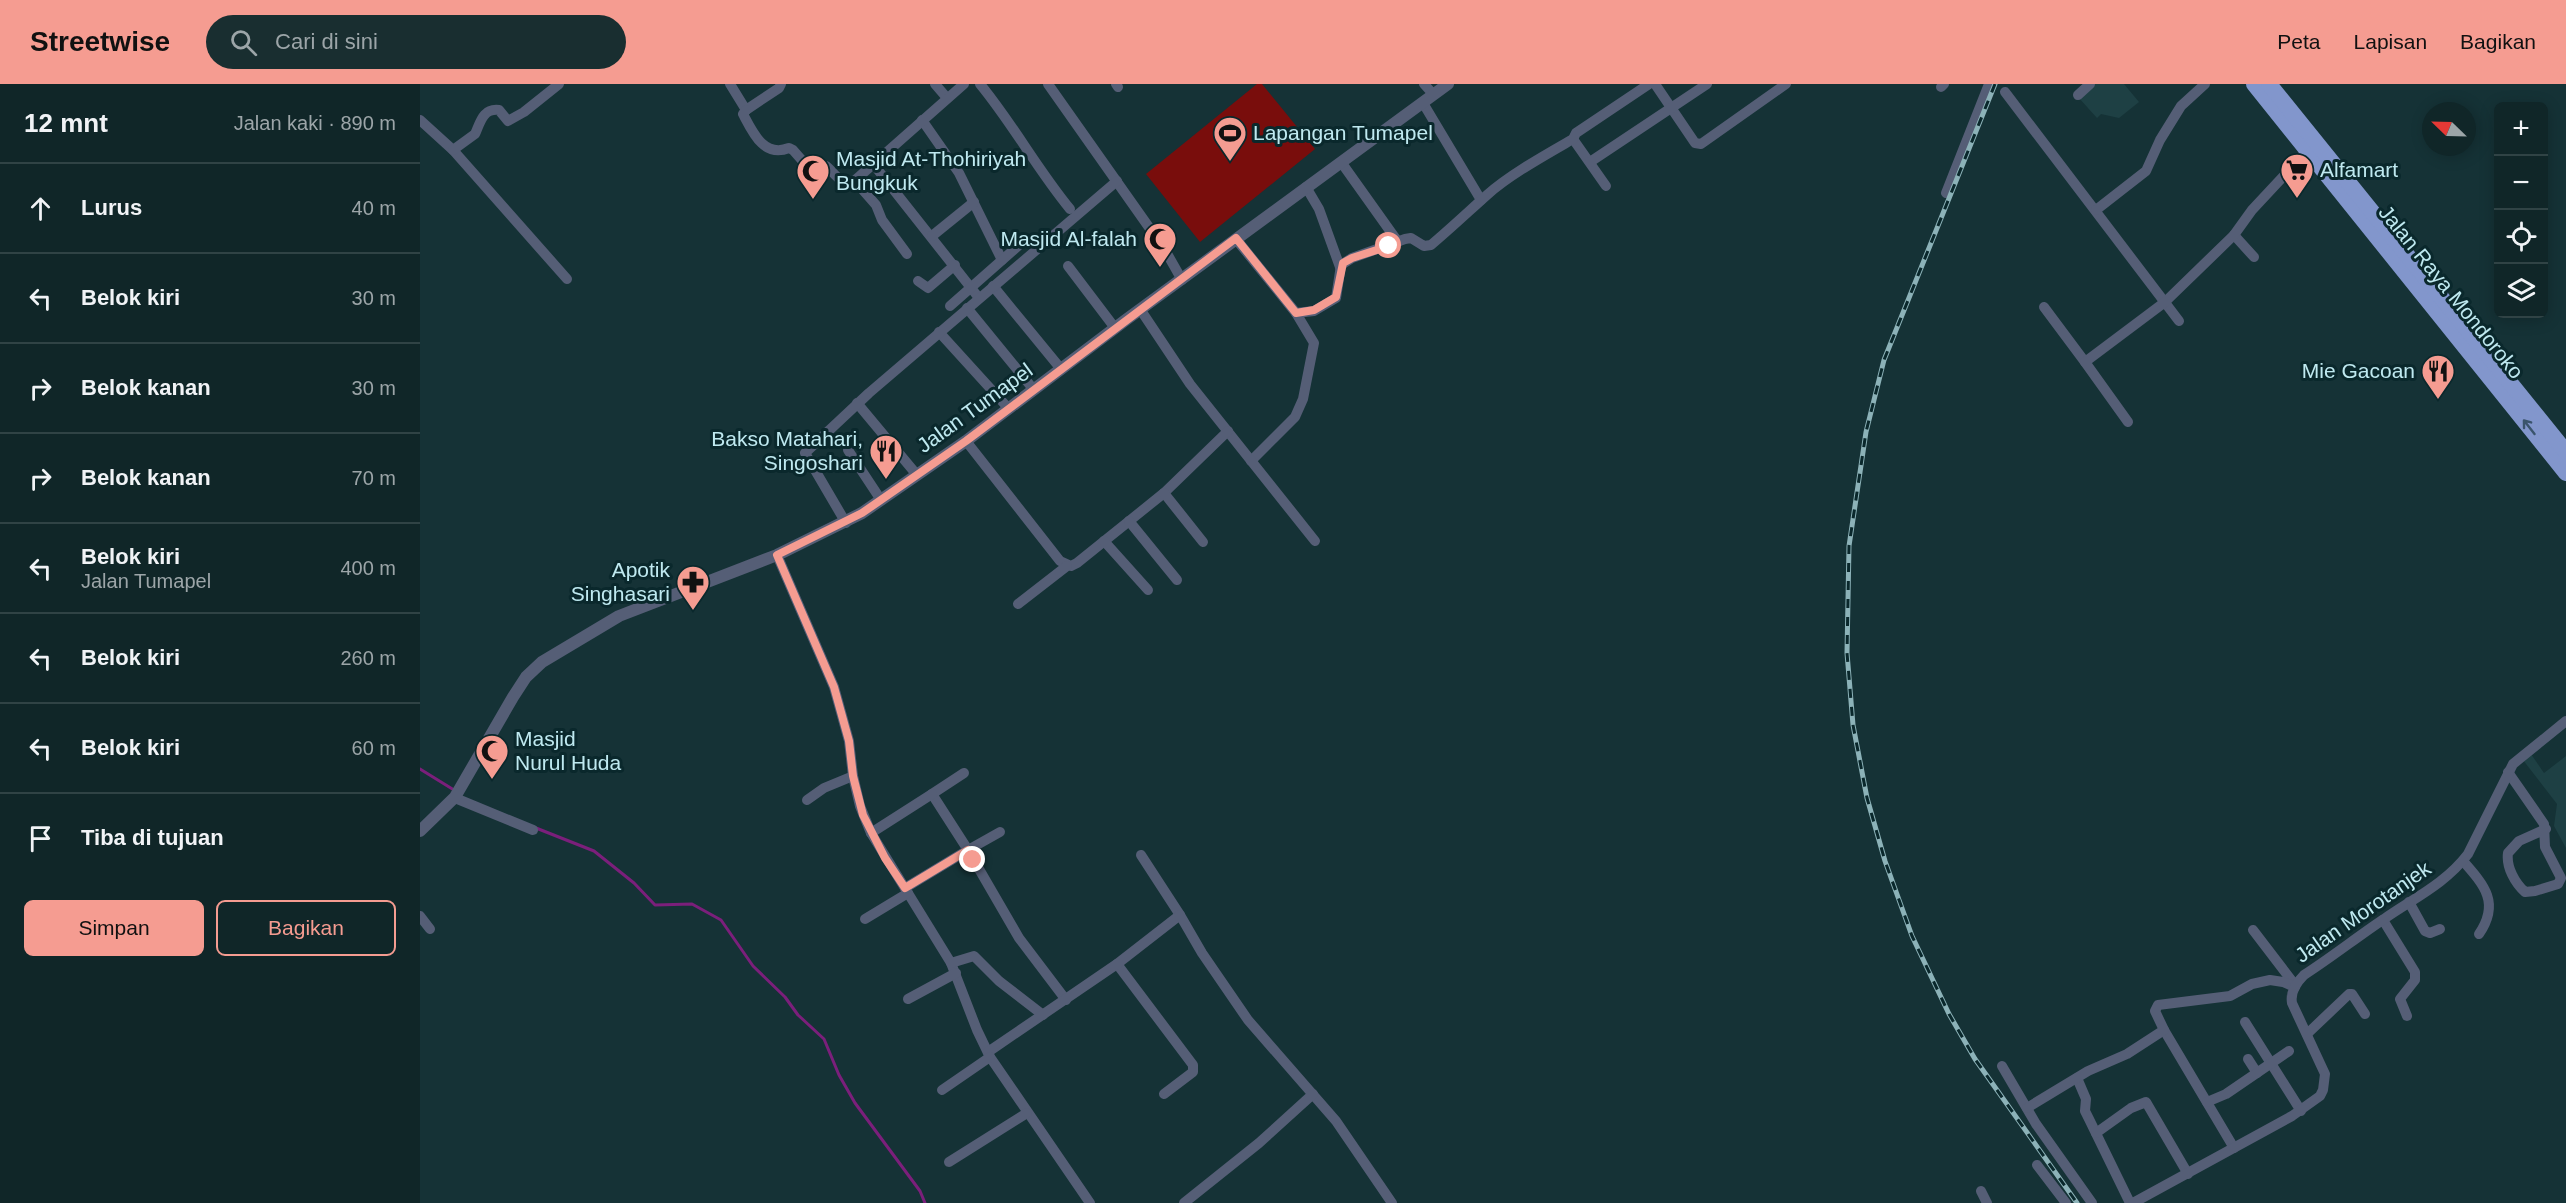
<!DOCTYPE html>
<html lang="id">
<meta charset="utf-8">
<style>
:root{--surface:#102628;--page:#192e30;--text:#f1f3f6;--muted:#9ca5a8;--line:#304345;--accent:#f59c91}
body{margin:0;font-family:Arial,sans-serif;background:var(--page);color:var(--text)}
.controls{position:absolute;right:18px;top:18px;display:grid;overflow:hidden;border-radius:9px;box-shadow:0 3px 15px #0003}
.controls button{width:54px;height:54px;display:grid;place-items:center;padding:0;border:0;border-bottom:2px solid var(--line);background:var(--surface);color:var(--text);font:30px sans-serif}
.compass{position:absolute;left:2002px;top:18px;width:54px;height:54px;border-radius:50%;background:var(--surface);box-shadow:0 3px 15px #0003;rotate:293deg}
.stop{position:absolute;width:18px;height:18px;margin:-14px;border:4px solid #f59c91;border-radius:50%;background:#fff}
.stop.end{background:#f59c91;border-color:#fff;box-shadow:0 2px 6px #0008}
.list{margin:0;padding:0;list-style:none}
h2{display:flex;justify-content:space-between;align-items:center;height:78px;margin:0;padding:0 24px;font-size:26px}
h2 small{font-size:20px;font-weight:400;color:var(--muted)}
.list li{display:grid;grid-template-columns:39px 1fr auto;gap:18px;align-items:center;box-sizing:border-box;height:90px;padding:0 24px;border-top:2px solid var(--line)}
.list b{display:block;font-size:22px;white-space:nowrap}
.list p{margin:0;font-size:20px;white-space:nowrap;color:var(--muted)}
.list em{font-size:20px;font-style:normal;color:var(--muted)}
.actions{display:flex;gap:12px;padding:18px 24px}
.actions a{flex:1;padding:14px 0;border:2px solid var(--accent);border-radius:9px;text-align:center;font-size:21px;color:var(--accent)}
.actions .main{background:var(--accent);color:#111}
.icon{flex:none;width:33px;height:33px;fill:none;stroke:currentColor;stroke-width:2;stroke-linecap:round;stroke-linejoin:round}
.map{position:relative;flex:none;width:2146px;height:1119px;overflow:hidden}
header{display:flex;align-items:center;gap:36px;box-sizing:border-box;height:84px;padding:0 30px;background:var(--accent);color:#111}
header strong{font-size:28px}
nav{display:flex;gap:33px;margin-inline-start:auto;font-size:21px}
.search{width:420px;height:54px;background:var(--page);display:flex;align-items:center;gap:15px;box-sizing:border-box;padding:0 21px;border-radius:33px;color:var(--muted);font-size:22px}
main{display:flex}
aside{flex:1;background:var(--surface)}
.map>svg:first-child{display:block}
</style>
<header>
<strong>Streetwise</strong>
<div class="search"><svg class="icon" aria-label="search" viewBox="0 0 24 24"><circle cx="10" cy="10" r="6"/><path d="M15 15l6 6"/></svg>Cari di sini</div>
<nav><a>Peta</a><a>Lapisan</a><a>Bagikan</a></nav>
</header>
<main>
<aside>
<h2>12 mnt<small>Jalan kaki · 890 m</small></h2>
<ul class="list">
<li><svg class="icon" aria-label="ahead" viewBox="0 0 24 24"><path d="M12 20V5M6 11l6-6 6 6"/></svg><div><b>Lurus</b></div><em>40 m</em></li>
<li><svg class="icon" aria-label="left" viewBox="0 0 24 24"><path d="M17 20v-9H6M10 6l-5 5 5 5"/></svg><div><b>Belok kiri</b></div><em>30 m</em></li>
<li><svg class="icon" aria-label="right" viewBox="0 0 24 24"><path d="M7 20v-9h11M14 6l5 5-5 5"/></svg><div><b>Belok kanan</b></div><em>30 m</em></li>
<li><svg class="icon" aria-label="right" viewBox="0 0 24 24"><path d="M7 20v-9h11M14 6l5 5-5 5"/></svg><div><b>Belok kanan</b></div><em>70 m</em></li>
<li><svg class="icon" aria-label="left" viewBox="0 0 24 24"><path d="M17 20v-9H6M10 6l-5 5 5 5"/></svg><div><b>Belok kiri</b><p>Jalan Tumapel</p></div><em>400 m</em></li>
<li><svg class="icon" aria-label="left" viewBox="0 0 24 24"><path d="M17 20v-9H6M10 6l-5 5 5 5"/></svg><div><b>Belok kiri</b></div><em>260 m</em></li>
<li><svg class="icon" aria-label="left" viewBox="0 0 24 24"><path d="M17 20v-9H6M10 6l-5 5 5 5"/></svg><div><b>Belok kiri</b></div><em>60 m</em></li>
<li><svg class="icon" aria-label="arrive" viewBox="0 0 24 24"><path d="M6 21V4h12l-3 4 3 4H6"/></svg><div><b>Tiba di tujuan</b></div></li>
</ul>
<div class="actions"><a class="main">Simpan</a><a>Bagikan</a></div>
</aside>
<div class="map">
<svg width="2146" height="1119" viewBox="0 0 2146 1119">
<rect width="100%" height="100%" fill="#153236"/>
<g fill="#1e4044">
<polygon points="1675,0 1704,0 1719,18 1699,34 1681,30 1677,34 1659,14"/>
<polygon points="2111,670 2124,689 2146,672 2146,764 2134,742 2137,720 2103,676"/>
</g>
<polygon fill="#790d0c" points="837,0 842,0 895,65 780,158 726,90"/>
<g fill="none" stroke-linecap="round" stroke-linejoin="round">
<g stroke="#7b1f7b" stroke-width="3">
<polyline points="0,685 34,706"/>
<polyline points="116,744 174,767 214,799 235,821 272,820 301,836 333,882 365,913 378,931 404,955 419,991 435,1019 500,1107 505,1119"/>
</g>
<g stroke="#555e76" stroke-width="10">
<polyline points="310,0 326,26 359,4 361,0"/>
<polyline points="515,0 527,14"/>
<path d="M560 0C593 40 617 85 650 125"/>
<polyline points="628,0 745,166 762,196"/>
<polyline points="696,0 698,3"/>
<polyline points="1004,0 1013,10"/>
<polyline points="1235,0 1275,59 1281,60 1366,0"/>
<polyline points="1521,3 1524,0"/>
<polyline points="1585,8 1759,237"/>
<polyline points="1658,11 1670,0"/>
<polyline points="1003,19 1061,116"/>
<path d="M326 26 323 30C333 49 344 74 369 64L373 66 394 90 387 97"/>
<polyline points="0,36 33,66 147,195"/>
<polyline points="502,36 539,89 582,176"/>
<polyline points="1153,55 1186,102"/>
<path d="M33 66 55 50C60 40 62 24 79 26L88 37 104 28 139 0"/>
<polyline points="921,78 978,158"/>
<polyline points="1170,78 1287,0"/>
<polyline points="454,81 559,214"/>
<path d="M394 90 406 82C415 89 421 102 433 98L544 0"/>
<polyline points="435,97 456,121 462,136 487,170"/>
<polyline points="886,103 899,125 920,183"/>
<polyline points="1526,109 1569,0"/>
<polyline points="1676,126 1726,87 1740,56 1761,22 1785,0"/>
<polyline points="1814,151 1834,173"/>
<polyline points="512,152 554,118"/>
<polyline points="816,155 876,229 894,259 883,315 875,333 831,377"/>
<polyline points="648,182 695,244"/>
<polyline points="498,197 508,204 535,181"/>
<polyline points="573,202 641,285"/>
<polyline points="530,222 598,162"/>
<polyline points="1624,223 1665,278"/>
<polyline points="547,224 614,306"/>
<polyline points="720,225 770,300 895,457"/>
<path d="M876 229 894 227 916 214 921 181 932 174 985 155 991 154 1004 162 1011 161C1030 145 1048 128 1067 111 1089 91 1127 70 1153 55L1156 49 1229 0"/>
<polyline points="519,248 589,325"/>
<polyline points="437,319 497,391"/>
<polyline points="1708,338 1665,278 1745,218 1814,151 1832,126 1887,67"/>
<polyline points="546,357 640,477 651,482 657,479 744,409 808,347"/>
<polyline points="428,366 461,416"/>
<polyline points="744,409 783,458"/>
<polyline points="709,437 757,496"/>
<polyline points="426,439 385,369 449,309 697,97"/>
<polyline points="684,457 728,506"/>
<polyline points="357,471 414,603 429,657 433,692 440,722 451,749 531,879 557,946 570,973 670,1119"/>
<polyline points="598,520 647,482"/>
<path d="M2088 688 2124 740 2125 763 2141 794 2138 800 2115 807 2105 808C2095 799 2086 783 2088 769L2099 757 2126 745"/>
<polyline points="544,689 512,710 548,766 580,748"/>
<polyline points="35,714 113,746"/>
<polyline points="387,716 404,704 433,692"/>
<polyline points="451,749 512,710"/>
<polyline points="721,771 760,831"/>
<path d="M2043 777C2065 802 2080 819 2059 850"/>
<polyline points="485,804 548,766 599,854 646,916"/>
<polyline points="1989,818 2005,847 2010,849 2020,845"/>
<polyline points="0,832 10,845"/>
<polyline points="445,835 488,809"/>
<polyline points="1963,836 1995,888 1995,896 1980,915 1987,932"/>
<polyline points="1833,846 1875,901"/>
<polyline points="531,879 554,872 579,897 623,931"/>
<polyline points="697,880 773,981 773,988 744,1010"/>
<polyline points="488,915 536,889"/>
<polyline points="1825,938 1881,1027"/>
<polyline points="1744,946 1814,1064"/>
<polyline points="1887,950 1929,910 1932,910 1945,930"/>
<polyline points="568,968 697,880 760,831 782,869 828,936 916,1037 972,1119"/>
<polyline points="1828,975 1837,989"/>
<polyline points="1582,982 1616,1040 1672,1119"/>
<polyline points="1657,994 1666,1015 1665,1027 1669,1035 1710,1119"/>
<polyline points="522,1006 570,973"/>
<polyline points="1787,1018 1806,1010 1869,967"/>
<polyline points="1607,1024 1668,987 1707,970 1744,946 1735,927 1738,921 1810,912 1832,900 1850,896 1863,898 1875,903"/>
<polyline points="1676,1049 1711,1024 1726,1018 1768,1090"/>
<polyline points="529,1078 607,1029"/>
<polyline points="1617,1081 1646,1119"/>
<polyline points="1561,1107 1567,1119"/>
<polyline points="764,1119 839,1059 893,1010"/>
<path d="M1713 1119 1872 1032 1900 1012 1903 1006 1905 990 1872 919C1870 908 1877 898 1884 891 1912 873 1937 853 1964 835 1994 814 2025 800 2048 770L2093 680 2146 637"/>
</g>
<polyline stroke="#555e76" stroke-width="12" points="0,747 35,713 93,613 106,593 122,578 199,532 357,471 442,429 546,357 707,235 1028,0"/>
<g stroke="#8296cc" stroke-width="16">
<polyline points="1834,0 2146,389"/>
<polyline points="1849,0 2146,368"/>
</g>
<defs>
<polyline id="rail" points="1575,0 1464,276 1446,348 1429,462 1427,569 1433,641 1447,714 1465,777 1492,852 1529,930 1555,975 1657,1119"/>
</defs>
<use href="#rail" stroke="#8cb2b8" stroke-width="5"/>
<use href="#rail" stroke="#0a282c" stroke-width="3" stroke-dasharray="9" stroke-linecap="butt"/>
</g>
<defs><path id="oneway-shaft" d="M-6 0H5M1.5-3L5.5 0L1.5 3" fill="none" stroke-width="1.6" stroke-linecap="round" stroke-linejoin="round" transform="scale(1.5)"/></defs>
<use stroke="#3a546c" href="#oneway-shaft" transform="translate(2109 343) rotate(-128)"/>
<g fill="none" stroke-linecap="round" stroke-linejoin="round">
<polyline stroke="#f59c91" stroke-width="8" points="553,776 548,766 485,804 465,774 443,731 433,692 429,657 414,603 357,471 442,429 546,357 816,154 876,229 894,226 916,213 923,179 932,174 969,162"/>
</g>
<defs>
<symbol id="stadium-pin" viewBox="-11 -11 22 30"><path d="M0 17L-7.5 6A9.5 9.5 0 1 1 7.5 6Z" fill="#f59c91" stroke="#0a282c"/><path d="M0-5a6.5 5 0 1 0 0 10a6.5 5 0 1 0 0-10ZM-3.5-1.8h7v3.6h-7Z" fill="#111"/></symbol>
<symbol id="supermarket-pin" viewBox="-11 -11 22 30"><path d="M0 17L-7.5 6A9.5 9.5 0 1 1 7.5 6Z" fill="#f59c91" stroke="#0a282c"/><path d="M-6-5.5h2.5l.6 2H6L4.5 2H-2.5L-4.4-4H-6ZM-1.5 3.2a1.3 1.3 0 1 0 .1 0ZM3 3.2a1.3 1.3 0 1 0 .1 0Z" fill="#111"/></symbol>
<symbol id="mosque-pin" viewBox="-11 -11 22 30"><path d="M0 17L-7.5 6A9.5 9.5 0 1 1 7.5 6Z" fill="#f59c91" stroke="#0a282c"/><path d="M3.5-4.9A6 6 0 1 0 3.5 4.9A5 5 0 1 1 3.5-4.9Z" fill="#111"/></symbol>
<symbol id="restaurant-pin" viewBox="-11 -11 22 30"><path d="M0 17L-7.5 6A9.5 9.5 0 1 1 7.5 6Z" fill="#f59c91" stroke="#0a282c"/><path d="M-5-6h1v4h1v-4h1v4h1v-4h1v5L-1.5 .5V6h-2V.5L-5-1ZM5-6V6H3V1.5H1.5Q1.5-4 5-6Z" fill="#111"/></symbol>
<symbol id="pharmacy-pin" viewBox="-11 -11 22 30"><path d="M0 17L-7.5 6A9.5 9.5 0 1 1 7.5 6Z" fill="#f59c91" stroke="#0a282c"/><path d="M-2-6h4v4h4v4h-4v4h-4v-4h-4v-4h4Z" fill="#111"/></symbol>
</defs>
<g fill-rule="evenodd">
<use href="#stadium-pin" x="791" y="30" width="38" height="52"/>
<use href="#supermarket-pin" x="1858" y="67" width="38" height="52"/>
<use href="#mosque-pin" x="374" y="68" width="38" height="52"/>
<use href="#mosque-pin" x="721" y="136" width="38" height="52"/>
<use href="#restaurant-pin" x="1999" y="268" width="38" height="52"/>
<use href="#restaurant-pin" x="447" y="348" width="38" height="52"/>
<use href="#pharmacy-pin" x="254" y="479" width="38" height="52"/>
<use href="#mosque-pin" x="53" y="648" width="38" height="52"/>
</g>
<g text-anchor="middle" stroke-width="6" stroke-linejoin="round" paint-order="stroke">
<g font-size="21" fill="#bfe9f0" stroke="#0a282c" text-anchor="start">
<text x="833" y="56">Lapangan Tumapel</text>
<text x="416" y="82">Masjid At-Thohiriyah<tspan x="416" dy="24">Bungkuk</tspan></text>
<text x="1900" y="93">Alfamart</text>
<text x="717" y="162" text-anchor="end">Masjid Al-falah</text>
<text x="1995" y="294" text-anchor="end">Mie Gacoan</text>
<text x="443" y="362" text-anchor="end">Bakso Matahari,<tspan x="443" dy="24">Singoshari</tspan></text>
<text x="250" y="493" text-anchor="end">Apotik<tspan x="250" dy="24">Singhasari</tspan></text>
<text x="95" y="662">Masjid<tspan x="95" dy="24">Nurul Huda</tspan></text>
</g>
<g font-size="21" fill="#bfe9f0" stroke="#0a282c">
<text transform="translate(2031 208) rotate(51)" y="7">Jalan Raya Mondoroko</text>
<text transform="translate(555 324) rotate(-36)" y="7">Jalan Tumapel</text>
<text transform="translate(1943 828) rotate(-35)" y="7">Jalan Morotanjek</text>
</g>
</g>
</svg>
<div class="controls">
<button>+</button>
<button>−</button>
<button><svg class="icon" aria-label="locate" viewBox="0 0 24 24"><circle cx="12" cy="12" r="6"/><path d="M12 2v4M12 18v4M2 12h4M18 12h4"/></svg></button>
<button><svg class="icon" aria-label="layers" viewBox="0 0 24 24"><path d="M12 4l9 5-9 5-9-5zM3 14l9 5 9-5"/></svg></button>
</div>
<svg class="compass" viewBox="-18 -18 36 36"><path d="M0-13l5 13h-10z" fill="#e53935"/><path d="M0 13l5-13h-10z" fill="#9ca5a8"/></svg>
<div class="stop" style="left:969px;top:162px"></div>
<div class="stop end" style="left:553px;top:776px"></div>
</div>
</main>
